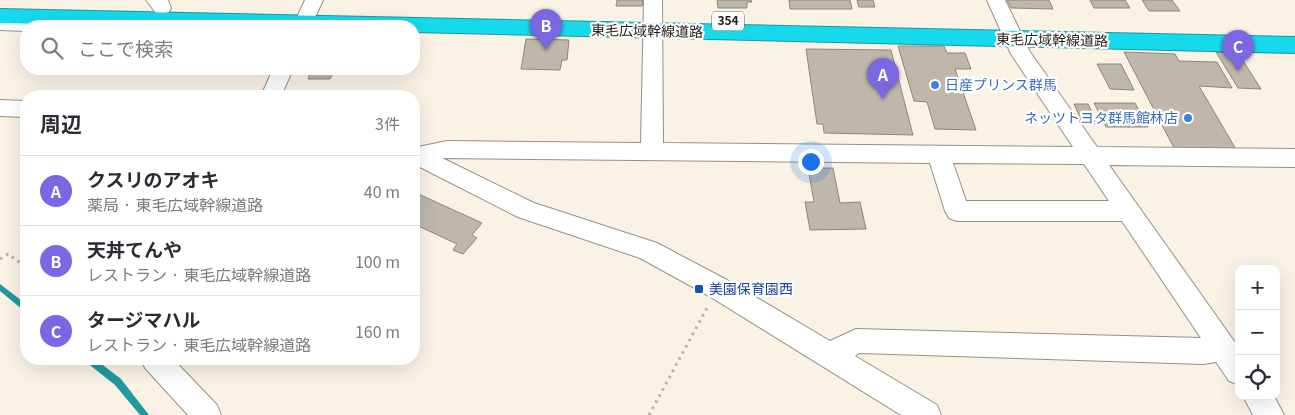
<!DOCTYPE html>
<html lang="ja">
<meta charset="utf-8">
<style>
:root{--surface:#fff;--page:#f2f2f3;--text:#2b2b33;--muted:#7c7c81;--line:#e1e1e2;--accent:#7c67e2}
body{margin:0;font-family:Georgia,"Noto Sans JP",serif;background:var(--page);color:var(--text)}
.controls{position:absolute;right:15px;bottom:15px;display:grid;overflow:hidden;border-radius:10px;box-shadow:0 5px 20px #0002}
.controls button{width:45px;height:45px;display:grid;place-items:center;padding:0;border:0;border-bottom:1px solid var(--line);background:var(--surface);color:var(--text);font:25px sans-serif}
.you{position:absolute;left:810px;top:161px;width:18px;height:18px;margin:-12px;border:4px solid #fff;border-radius:50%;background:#1a73e8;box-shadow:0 0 0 8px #1a73e833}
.badge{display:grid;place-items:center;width:32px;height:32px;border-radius:50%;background:var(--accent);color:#fff;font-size:16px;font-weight:700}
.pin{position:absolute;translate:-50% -41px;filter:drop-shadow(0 1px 2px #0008)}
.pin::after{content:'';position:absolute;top:26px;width:18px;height:15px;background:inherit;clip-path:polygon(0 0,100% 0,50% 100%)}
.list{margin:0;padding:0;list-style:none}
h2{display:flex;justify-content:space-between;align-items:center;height:65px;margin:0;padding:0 20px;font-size:21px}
h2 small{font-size:16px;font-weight:400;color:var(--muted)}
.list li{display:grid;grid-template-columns:32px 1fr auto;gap:15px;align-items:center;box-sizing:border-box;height:70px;padding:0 20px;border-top:1px solid var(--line)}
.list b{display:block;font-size:19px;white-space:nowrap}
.list p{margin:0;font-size:16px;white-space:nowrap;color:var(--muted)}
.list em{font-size:16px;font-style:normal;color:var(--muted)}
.icon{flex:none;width:28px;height:28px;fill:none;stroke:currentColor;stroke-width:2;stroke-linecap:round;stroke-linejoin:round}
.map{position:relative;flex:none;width:1295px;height:415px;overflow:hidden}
.search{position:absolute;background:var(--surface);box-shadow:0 5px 20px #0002;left:20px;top:20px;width:400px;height:55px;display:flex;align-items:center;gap:12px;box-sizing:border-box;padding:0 18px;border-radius:20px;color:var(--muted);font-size:19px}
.panel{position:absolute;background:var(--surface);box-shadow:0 5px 20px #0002;left:20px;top:90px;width:400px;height:275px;border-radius:20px}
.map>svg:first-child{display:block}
</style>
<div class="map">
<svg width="1295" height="415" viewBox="0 0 1295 415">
<rect width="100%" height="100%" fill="#faf2e5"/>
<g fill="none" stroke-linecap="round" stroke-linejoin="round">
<g fill="#20999f" fill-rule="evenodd">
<polygon points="0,284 26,304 26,311 23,310 0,291"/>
<polygon points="85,359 95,359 121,379 149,415 140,415 115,385 86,362"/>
</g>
</g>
<g fill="#bfb7ab" stroke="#8d867b">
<polygon points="617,0 643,0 642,6 616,6"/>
<polygon points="717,0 751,0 752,2 747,2 747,8 718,8"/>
<polygon points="789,0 850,0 852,9 790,9"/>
<polygon points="857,0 873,0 875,7 859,7"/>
<polygon points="1007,0 1049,0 1053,9 1011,8"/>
<polygon points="1090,0 1125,0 1130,8 1094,8"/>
<polygon points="1142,0 1172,0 1180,11 1149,11"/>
<polygon points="526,39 569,40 567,60 562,60 560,70 521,69"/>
<polygon points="898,46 944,46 947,53 965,53 971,69 955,69 976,130 935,129 927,102 914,101"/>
<polygon points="806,49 891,50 913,135 824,133 823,124 817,124"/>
<polygon points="1124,52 1175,54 1179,61 1217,62 1232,88 1199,86 1237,151 1174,148"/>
<polygon points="1216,52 1238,53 1261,89 1238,88"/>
<polygon points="1097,64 1121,64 1134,90 1110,89"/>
<polygon points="295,69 369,69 368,73 333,73 330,79 308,79 310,74 293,74"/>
<polygon points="1094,103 1135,103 1148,127 1106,127"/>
<polygon points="1074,104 1088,104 1098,124 1083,124"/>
<polygon points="808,168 833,168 840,203 860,202 866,229 810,230 805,202 814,202"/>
<polygon points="414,192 482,223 472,235 477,238 463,254 453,250 457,244 414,224"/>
</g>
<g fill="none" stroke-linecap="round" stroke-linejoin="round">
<defs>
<g id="minor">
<polygon points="146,0 168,0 171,8 169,12 162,14 155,12"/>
<polygon points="305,0 323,0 311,26 293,26"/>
<path d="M644 0H662L663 143 1073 147 1011 54 987 0H1005L1030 52 1097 147 1295 149V167L1109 165 1239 348V385L1229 381 1216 362 1203 364 859 353 855 356 937 405 941 415H901L709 296 640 258 518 217 414 164V146L418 147 447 141 641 143ZM442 158 930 163 945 211 949 218 957 221H1122L1201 338 856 329 830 341 727 280 657 243 534 203ZM953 163 1084 164 1109 201H966Z"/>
<polygon points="0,18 93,20 100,22 103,26 26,26 26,31 0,30"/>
<polygon points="273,69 293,69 281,96 261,96"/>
<polygon points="0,100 26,101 26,117 0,116"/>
<polygon points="141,359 173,359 217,405 221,415 188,415 145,368"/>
<polygon points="1243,396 1274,396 1284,415 1253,415"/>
</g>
<polygon id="highway" points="0,9 1295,37 1295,53 414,32 414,26 143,26 0,23"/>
</defs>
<use href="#minor" stroke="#979085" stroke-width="2"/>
<use href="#highway" stroke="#1a98a2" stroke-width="2"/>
<g stroke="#b7b1a6" stroke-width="3" stroke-dasharray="2.5 4.5" stroke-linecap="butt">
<polyline points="0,259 8,254 26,267"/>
<polyline points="649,415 707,308"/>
</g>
<use href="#minor" fill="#fff" fill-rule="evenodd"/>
<use href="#highway" fill="#16daeb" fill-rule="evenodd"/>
</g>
<g fill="#3f7fe0" stroke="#fff" stroke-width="2">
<circle cx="935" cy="85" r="5"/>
<circle cx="1188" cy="118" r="5"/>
</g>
<rect fill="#1a4fb4" stroke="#fff" stroke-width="2" x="694" y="284" width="10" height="10" rx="2.5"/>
<g text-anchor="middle" stroke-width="4.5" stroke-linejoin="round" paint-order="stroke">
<rect fill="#fff" stroke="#63625e" stroke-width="1" x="712" y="11.5" width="32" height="19" rx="4"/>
<g font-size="12" font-weight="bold" fill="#201e19">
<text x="728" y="25">354</text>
</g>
<g font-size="14" fill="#201e19" stroke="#fff">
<text transform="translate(647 31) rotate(1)" y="5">東毛広域幹線道路</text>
<text transform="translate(1052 40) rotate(1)" y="5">東毛広域幹線道路</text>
</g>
<g font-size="14" fill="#366cbe" stroke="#fff" text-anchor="start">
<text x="945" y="90">日産プリンス群馬</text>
<text x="1178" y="123" text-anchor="end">ネッツトヨタ群馬館林店</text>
</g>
<g font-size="14" fill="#164399" stroke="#fff" text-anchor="start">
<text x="709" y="294">美園保育園西</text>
</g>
</g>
</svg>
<div class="controls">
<button>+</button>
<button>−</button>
<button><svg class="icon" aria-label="locate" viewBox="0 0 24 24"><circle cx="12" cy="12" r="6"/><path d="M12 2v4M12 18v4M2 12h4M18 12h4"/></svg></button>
</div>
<div class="you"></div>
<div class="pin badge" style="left:883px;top:99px">A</div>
<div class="pin badge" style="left:546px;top:50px">B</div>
<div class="pin badge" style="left:1238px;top:71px">C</div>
<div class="search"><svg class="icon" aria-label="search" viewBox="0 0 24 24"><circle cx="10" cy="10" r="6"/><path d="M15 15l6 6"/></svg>ここで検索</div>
<section class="panel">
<h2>周辺<small>3件</small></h2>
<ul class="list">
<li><span class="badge">A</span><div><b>クスリのアオキ</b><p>薬局 · 東毛広域幹線道路</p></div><em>40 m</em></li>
<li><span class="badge">B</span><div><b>天丼てんや</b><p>レストラン · 東毛広域幹線道路</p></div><em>100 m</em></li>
<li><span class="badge">C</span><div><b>タージマハル</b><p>レストラン · 東毛広域幹線道路</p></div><em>160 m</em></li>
</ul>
</section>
</div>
